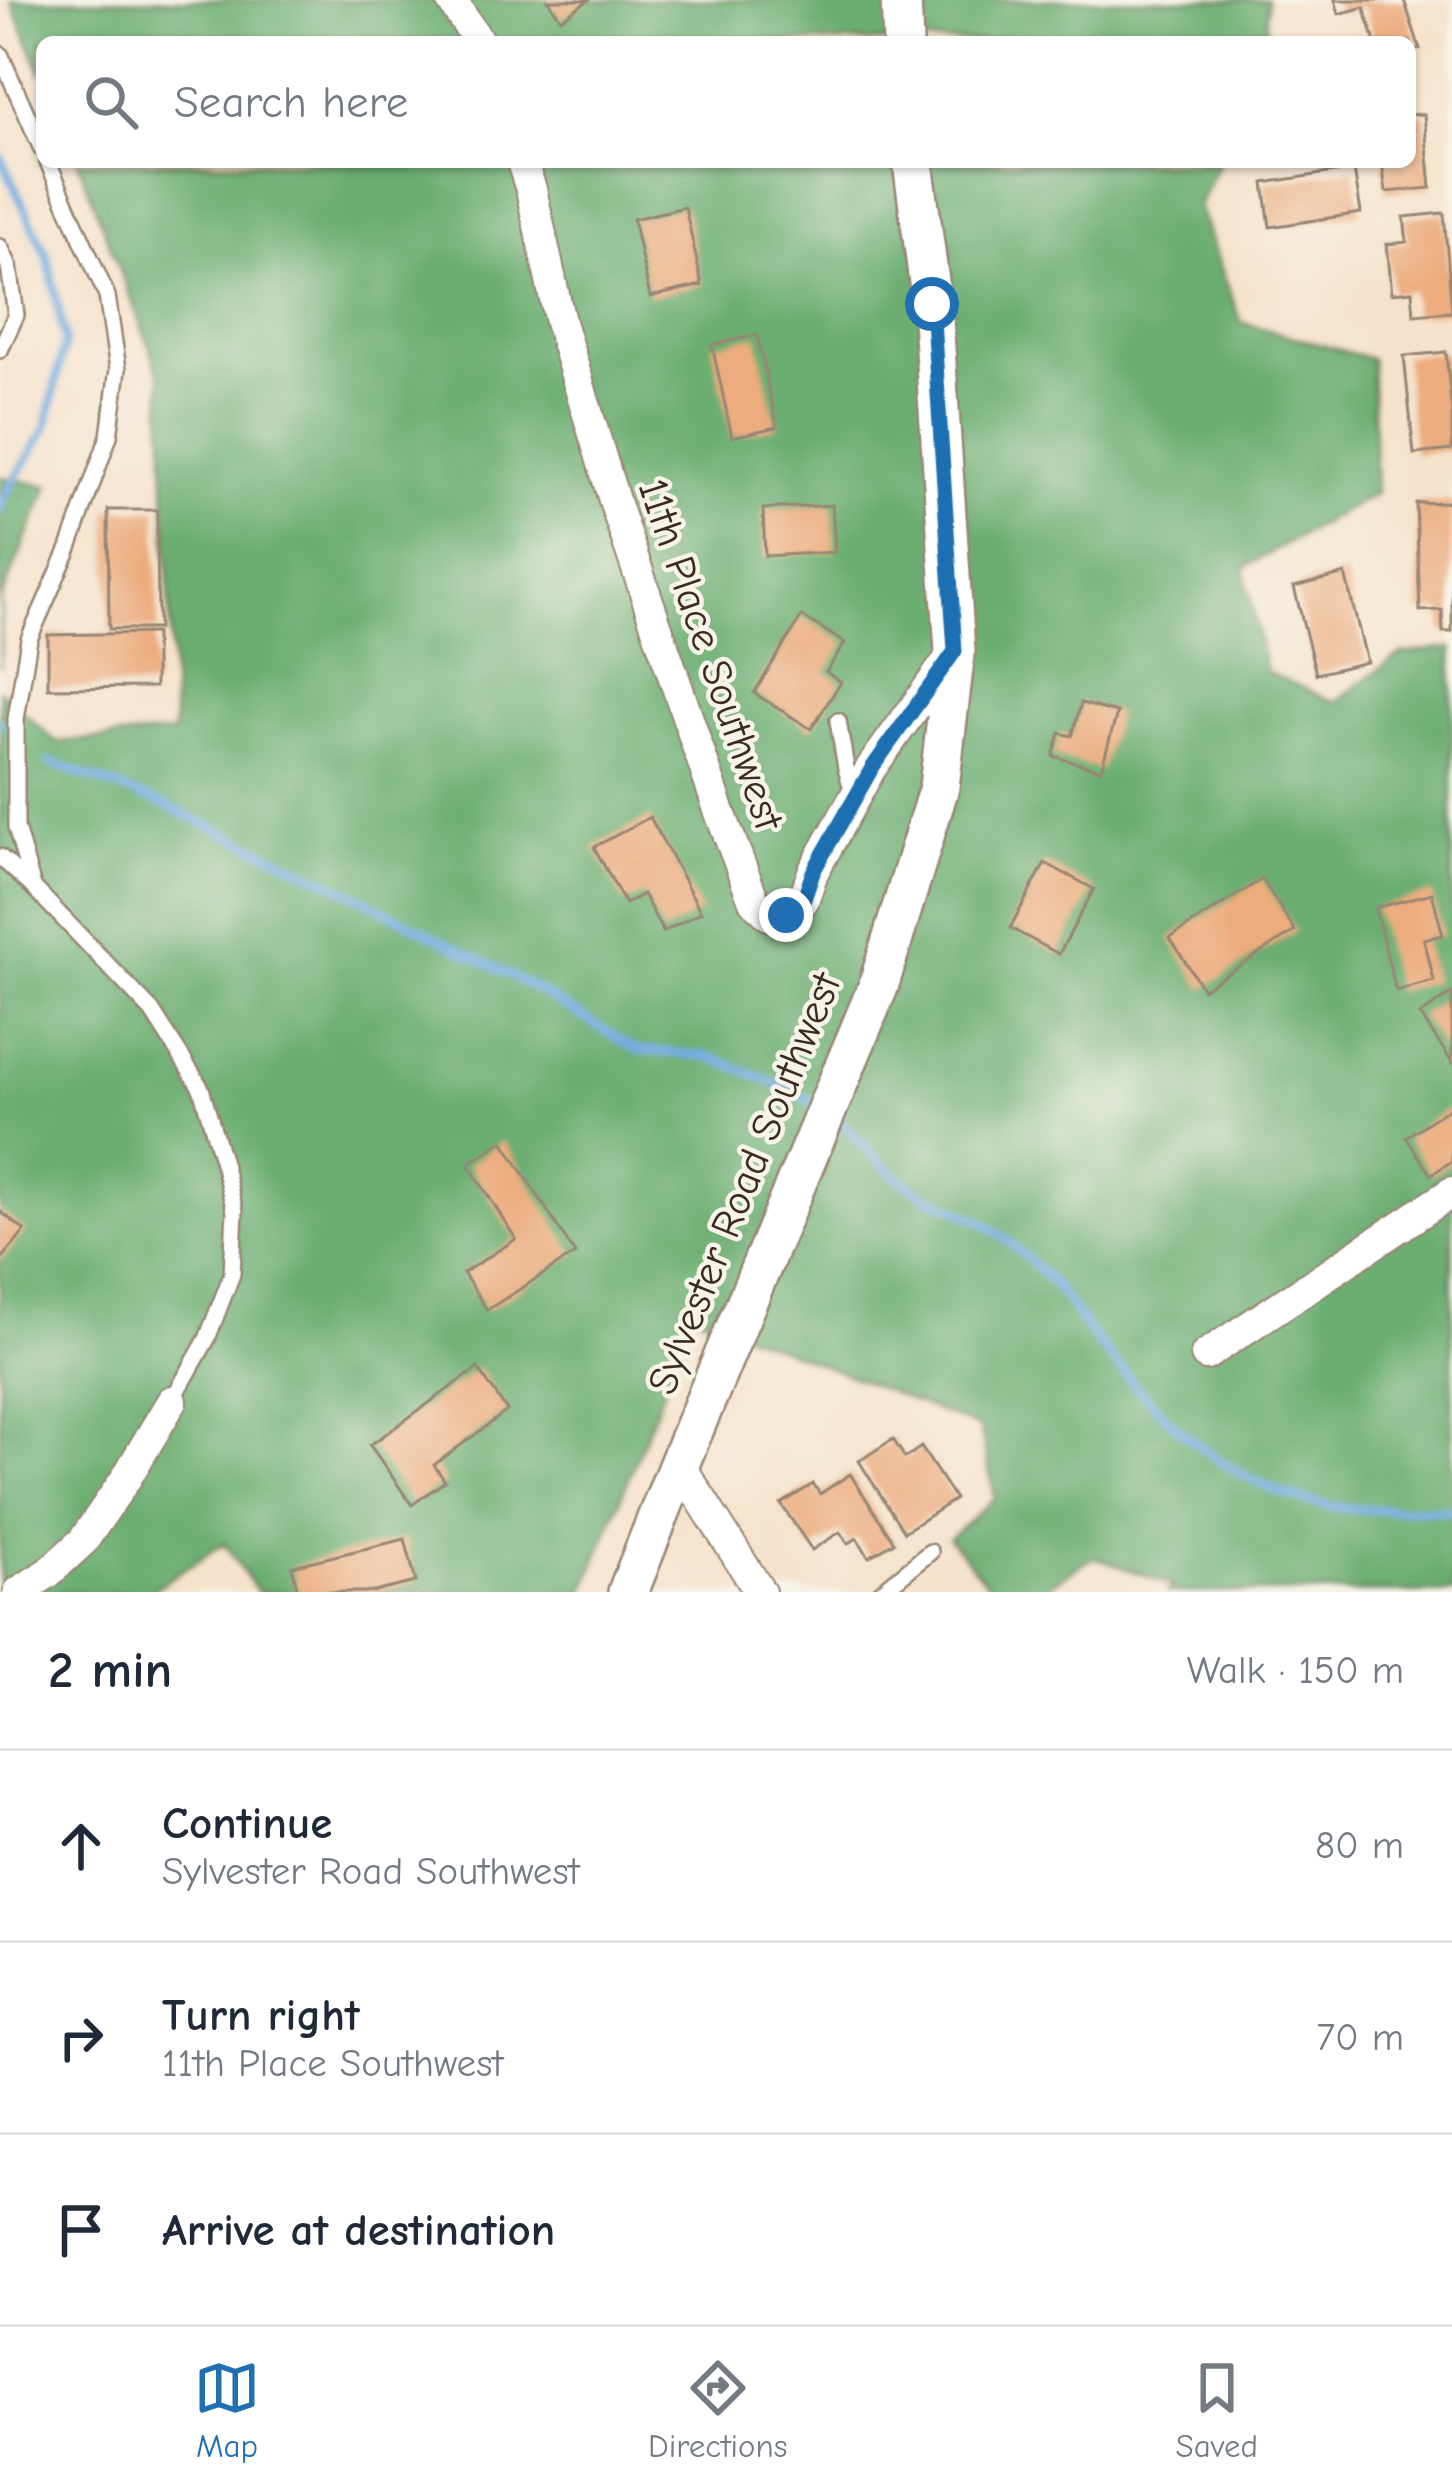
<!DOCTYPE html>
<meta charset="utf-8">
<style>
:root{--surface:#fff;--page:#f6f6f7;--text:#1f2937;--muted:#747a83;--line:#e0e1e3;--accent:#1f6fb2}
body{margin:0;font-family:"Comic Neue",sans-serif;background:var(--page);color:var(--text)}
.stop{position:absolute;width:36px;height:36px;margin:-27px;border:9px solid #1f6fb2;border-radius:50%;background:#fff}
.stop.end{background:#1f6fb2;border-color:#fff;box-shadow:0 3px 12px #0008}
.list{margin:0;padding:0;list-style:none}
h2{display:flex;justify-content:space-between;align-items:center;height:156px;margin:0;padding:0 48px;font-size:51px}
h2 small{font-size:39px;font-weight:400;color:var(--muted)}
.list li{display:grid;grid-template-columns:78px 1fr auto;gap:36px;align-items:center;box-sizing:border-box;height:192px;padding:0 48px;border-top:3px solid var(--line)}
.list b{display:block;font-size:45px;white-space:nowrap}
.list p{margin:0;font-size:39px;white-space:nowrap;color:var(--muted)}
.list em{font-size:39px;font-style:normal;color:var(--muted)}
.icon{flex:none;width:66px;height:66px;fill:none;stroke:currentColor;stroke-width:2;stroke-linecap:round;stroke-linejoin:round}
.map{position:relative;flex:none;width:1452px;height:1592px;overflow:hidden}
.search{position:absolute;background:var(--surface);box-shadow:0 3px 9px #0004;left:36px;right:36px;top:36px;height:132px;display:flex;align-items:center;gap:30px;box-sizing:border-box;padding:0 42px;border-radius:18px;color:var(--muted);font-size:45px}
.sheet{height:732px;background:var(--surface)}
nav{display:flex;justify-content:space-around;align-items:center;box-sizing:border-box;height:168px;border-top:3px solid var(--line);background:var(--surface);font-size:33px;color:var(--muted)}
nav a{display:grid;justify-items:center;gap:6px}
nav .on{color:var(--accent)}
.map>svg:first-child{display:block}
</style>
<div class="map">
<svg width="1452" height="1592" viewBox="0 0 1452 1592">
<rect width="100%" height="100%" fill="#f7f3e8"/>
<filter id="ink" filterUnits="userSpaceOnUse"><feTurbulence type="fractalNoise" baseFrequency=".00833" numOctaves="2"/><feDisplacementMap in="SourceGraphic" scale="24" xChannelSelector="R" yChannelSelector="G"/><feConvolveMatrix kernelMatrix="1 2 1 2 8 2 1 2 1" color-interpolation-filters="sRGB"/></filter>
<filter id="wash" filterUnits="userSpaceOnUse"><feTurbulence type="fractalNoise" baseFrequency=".004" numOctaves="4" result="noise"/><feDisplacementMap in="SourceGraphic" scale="48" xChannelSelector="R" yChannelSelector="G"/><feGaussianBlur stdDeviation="2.7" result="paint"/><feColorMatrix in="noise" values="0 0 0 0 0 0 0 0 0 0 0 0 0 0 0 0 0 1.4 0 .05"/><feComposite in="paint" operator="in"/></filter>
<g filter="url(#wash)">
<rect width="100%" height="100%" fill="#f5e2cb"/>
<g fill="#6cae72" stroke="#546c48" stroke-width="3">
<polygon points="11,0 1267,0 1266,42 42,42 42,75"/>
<polygon points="78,162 1219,162 1198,206 1241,322 1371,359 1376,493 1244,568 1266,672 1335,702 1401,654 1452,648 1452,1592 1168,1592 1172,1585 1094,1557 1038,1592 994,1592 949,1539 995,1498 980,1428 693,1313 584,1592 257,1592 224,1543 149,1592 0,1592 0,691 56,742 174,733 161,377"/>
<polygon points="0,477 49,486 1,599 0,668"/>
</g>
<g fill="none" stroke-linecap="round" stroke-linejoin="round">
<g stroke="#70aae0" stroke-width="9">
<polyline points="0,156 48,258 65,341 46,429 7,492 0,510"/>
<polyline points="0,722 0,723"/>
<polyline points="49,762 165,805 338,886 530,986 637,1050 708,1056 782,1086 819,1105"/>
<path d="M837 1118C862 1141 882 1168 911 1187 936 1203 968 1211 992 1229 1011 1243 1030 1261 1047 1278 1064 1294 1077 1317 1092 1335 1153 1411 1225 1486 1324 1505 1369 1514 1408 1506 1452 1511"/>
</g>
</g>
<g id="blocks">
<g fill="#ecac7e">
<polygon points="548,0 589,0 561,19"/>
<polygon points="1335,0 1404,0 1420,49 1410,52 1410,42 1375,42 1364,7 1339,14"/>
<polygon points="1424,114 1431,188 1386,192 1382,162 1410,162 1410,115"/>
<polygon points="1354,169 1361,213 1270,227 1264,183"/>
<polygon points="685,207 702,285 650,297 633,219"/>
<polygon points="1444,213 1452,312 1414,315 1412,291 1392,293 1387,244 1407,242 1404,217"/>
<polygon points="757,335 777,427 732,437 712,345"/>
<polygon points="1446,352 1452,414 1452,450 1414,454 1404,356"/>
<polygon points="1452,502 1452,632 1443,632 1442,610 1420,611 1416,503"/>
<polygon points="832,505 835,552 765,556 763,509"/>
<polygon points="108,510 157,510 158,629 109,629"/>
<polygon points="1345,574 1367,662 1316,674 1294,587"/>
<polygon points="802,616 845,643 826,672 841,682 811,729 754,693"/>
<polygon points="155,633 155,687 48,688 48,635"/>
<polygon points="1081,703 1117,713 1101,770 1053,756 1060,733 1072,736"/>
<polygon points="650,817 701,912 663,932 643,894 625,904 594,847"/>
<polygon points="1045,863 1094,889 1059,954 1010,928"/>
<polygon points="1262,879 1295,931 1203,989 1170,938"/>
<polygon points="1432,893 1443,935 1424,939 1434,981 1396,991 1375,908"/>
<polygon points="1452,993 1452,1062 1420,1015"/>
<polygon points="1452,1106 1452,1161 1431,1175 1406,1137"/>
<polygon points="503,1141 575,1254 487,1310 463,1273 516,1239 468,1164"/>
<polygon points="0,1211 25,1231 0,1261"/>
<polygon points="478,1368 507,1411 434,1465 445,1481 412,1505 370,1445"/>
<polygon points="893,1439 905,1458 921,1447 955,1499 904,1532 859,1461"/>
<polygon points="850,1474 894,1542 869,1557 857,1538 848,1544 840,1532 812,1550 781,1504 813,1484 820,1494"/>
<polygon points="405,1539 416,1582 374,1592 298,1592 292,1566"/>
</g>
</g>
</g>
<g filter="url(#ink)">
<use href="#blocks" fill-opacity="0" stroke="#988674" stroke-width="3"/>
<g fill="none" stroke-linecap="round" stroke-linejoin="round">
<defs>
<g id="service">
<polyline points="0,54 42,149"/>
<polyline points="48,162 107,296 118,369 109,436 69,548 29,639 16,719 16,828 33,887 152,1011 201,1088 223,1163 235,1211 232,1274 207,1339 172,1401"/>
<polyline points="0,247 9,266 16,315 0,350"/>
<polyline points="838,721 846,768 854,795"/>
<polyline points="0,857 33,887"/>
<polyline points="881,1592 930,1552"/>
</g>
<g id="minor">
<polyline points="451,0 479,42"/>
<polyline points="522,162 531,189 560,322 617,510 719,810 754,901 769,915 786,915 803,901 813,872 871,768 955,651"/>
<polyline points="1206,1355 1452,1192"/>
<polyline points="679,1464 760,1592"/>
<polyline points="19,1592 48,1573 83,1541 125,1480 172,1401"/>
</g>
<g id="tertiary">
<polyline points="901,0 903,42"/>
<polyline points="628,1592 679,1464 878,987 939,787 955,651 932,304 913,162"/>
</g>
</defs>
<use href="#service" stroke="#988674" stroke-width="20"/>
<use href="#minor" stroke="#988674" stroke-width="34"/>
<use href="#tertiary" stroke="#988674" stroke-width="44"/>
<use href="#service" stroke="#fff" stroke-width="15"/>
<use href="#minor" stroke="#fff" stroke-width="30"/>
<use href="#tertiary" stroke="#fff" stroke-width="39"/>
</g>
</g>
<g fill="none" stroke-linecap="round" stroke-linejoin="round" filter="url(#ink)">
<polyline stroke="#1f6fb2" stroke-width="15" points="786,915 803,901 813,872 872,768 955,651 932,304"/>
</g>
<g text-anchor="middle" stroke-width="9" stroke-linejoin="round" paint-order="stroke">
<g font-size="42" fill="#3b2a1e" stroke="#f7f3e8">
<text transform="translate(712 654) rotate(71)" y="15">11th Place Southwest</text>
<text transform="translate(743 1183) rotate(-68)" y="15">Sylvester Road Southwest</text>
</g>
</g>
</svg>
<div class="stop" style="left:932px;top:304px"></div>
<div class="stop end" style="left:786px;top:915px"></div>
<div class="search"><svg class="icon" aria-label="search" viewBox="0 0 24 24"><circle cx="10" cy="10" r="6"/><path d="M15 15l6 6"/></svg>Search here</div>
</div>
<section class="sheet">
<h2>2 min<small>Walk · 150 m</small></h2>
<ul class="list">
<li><svg class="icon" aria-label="ahead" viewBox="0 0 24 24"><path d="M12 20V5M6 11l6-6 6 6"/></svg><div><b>Continue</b><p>Sylvester Road Southwest</p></div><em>80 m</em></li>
<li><svg class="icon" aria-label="right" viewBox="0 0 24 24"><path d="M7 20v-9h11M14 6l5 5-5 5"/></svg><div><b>Turn right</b><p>11th Place Southwest</p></div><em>70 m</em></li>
<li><svg class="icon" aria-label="arrive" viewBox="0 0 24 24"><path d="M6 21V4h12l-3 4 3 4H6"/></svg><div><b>Arrive at destination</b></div></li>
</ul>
</section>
<nav>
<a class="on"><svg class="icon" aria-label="map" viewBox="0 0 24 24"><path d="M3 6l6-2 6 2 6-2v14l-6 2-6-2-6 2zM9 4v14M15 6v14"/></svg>Map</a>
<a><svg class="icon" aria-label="directions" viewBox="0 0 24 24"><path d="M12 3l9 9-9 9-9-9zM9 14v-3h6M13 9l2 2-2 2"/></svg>Directions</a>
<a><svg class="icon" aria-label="saved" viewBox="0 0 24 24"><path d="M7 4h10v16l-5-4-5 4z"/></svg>Saved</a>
</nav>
